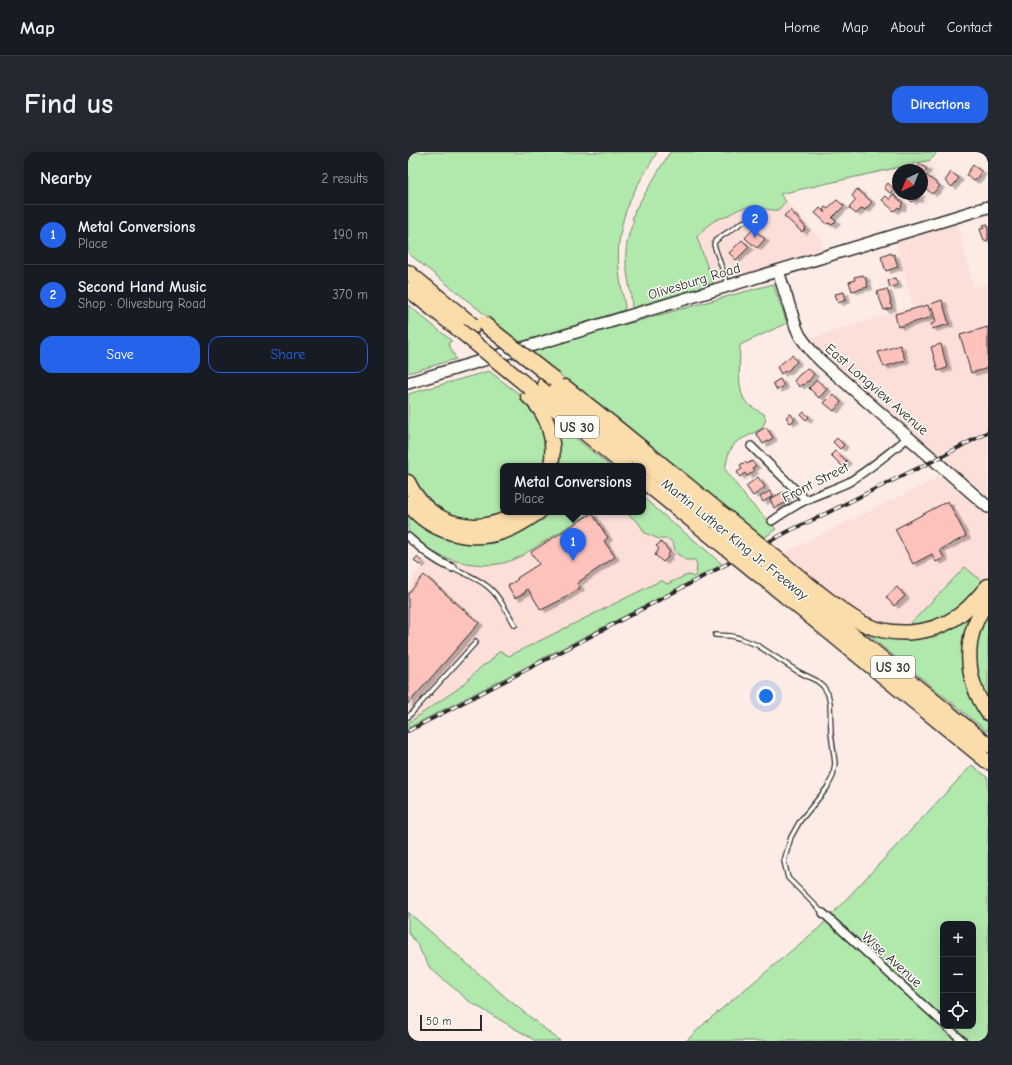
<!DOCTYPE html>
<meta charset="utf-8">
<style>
:root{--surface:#171b24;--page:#242831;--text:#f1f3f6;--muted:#9ea1a6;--line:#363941;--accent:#2563eb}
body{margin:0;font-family:"Comic Neue",sans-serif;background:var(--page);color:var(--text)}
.controls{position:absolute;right:12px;bottom:12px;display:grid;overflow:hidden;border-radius:8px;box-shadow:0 4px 16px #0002}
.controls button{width:36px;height:36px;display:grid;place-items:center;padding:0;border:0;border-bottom:1px solid var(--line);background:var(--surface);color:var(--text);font:20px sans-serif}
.compass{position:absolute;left:484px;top:12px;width:36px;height:36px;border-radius:50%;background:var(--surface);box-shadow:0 4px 16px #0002;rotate:223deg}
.scale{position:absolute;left:12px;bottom:10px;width:62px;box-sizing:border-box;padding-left:4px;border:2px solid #2b2b2b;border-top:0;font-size:11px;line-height:14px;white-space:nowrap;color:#2b2b2b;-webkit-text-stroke:3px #fdfcf7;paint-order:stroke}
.you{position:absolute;left:358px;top:544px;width:14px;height:14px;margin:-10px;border:3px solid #fff;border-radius:50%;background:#1a73e8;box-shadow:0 0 0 6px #1a73e833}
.badge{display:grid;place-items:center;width:26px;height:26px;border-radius:50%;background:var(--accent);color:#fff;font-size:13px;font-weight:700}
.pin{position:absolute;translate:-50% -33px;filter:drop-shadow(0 1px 2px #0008)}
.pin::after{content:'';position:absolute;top:21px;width:14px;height:12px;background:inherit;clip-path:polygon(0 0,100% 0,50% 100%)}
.popup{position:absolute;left:92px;top:311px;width:146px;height:52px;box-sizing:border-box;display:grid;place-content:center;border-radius:8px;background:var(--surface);filter:drop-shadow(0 1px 3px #0005);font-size:13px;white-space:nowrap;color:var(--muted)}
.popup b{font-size:15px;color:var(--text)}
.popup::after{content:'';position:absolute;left:50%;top:100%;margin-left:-8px;border:8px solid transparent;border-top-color:var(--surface)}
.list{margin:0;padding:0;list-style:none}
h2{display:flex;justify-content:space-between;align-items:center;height:52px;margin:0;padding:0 16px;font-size:17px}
h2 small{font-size:13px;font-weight:400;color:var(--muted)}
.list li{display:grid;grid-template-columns:26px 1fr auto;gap:12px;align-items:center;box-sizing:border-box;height:60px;padding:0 16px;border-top:1px solid var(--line)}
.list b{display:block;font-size:15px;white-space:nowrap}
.list p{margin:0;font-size:13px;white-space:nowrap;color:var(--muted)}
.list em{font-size:13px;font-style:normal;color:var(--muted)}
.actions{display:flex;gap:8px;padding:12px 16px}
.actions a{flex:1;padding:9px 0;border:1px solid var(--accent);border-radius:12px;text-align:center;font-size:14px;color:var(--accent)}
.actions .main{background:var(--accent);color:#fff}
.icon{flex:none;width:22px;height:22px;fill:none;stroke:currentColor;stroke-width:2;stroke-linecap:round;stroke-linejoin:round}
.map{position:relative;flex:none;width:580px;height:889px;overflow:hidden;border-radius:12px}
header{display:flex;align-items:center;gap:24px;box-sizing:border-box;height:56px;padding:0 20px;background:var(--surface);border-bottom:1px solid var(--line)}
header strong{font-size:19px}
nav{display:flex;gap:22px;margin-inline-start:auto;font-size:14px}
.intro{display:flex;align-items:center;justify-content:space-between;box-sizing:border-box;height:96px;padding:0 24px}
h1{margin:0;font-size:28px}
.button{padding:10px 18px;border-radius:12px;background:var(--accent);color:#fff;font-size:14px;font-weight:700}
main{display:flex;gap:24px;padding:0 24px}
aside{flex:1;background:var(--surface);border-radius:12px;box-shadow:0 4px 16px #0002}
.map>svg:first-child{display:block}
</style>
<header>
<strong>Map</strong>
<nav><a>Home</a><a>Map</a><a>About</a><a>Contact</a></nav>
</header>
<div class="intro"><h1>Find us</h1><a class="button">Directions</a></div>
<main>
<aside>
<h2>Nearby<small>2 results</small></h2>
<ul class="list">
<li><span class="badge">1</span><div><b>Metal Conversions</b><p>Place</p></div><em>190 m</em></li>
<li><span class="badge">2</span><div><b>Second Hand Music</b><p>Shop · Olivesburg Road</p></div><em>370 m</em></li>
</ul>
<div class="actions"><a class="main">Save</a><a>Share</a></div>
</aside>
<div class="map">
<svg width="580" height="889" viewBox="0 0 580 889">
<defs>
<filter id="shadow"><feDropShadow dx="4.5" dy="2.5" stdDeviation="0" flood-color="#0004"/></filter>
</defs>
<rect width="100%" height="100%" fill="#fdebe5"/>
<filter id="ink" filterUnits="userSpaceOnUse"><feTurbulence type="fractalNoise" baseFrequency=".025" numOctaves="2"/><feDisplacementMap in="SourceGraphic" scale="8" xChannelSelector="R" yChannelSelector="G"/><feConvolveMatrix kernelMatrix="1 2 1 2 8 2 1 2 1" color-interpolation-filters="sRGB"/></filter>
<g filter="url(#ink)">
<g fill="#fddfd9">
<polygon points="378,49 413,88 414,100 305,131 289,85 295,77 309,67 319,64 323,61 340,54 370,58"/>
<polygon points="549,70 566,136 580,132 580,426 577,433 557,415 501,473 490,474 469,470 438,454 426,446 375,401 546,318 411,200 402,186 505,155 487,88"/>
<polygon points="184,360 210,360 219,362 230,370 237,381 251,387 260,387 265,390 278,408 287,408 289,413 289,423 285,425 277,424 101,505 93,499 88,502 82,510 74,514 51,536 0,571 0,437 6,427 5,424 27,402 36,406 54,410 75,412 89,412 112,406 121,399"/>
</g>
<g fill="#b1e8ac" stroke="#6e8a6c" fill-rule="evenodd">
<path d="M0 0H249C240 17 228 33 221 51 206 88 209 117 217 154V157L211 160 112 191 110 189 0 101Z"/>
<path d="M262 0H529L523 8 372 42 378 49 370 58C360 59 352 54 342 55 334 55 325 60 319 64 316 66 313 66 310 67 301 71 295 78 289 85L305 131 304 132 225 156 223 154 224 153C223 139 219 125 218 111 217 96 220 82 226 68L224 67 227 58Z"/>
<path d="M365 132 379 171 332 193C332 208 329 235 336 247 339 253 351 259 356 262L358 268 353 277 328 290 321 300 317 317 339 347 368 377 356 386 123 200 204 176Z"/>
<polygon points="0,153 44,189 40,191 48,207 0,221"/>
<path d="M81 219 144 267 202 314H95V360H184L121 399C112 406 101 410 90 412 74 415 43 410 29 402 18 397 9 387 0 379V242Z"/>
<polygon points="235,345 260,367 292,393 315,413 0,576 0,571 51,536 74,514 82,510 88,502 93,499 101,504 252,429 255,429 259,432 277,424 282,423 285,425 288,423 289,413 287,408 278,408 268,401 265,391 260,387 251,387 237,381 230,370 219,362 210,360 235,360"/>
<polygon points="557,415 577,432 580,426 580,580 453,477 438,454 469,470 490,474 501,473"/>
<path d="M564 613 580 626V889H278L299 869 412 775ZM535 772H565V874H535Z"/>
<polygon points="0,760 102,849 152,889 128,889 62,850 22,816 7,789 0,780"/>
</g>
<g fill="#fec2bc" stroke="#2b2b2b" filter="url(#shadow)">
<polygon points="512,12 519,17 515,22 514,18 510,18 508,17"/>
<polygon points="565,13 574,20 571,23 572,24 566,29 558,23"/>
<polygon points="543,20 551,26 544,35 537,29"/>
<polygon points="518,23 532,34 524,42 514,33 514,29 515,27"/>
<polygon points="480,31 486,37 482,41 476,36"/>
<polygon points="449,37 464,50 457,58 454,56 448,62 441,56 448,48 444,44"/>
<polygon points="485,42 495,51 493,53 494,54 492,57 490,55 486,59 474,48 478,44 482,48 483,47 482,46"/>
<polygon points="496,42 513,42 510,44 511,46 509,48 507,47 504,50"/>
<polygon points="429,48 436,54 424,66 428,69 424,73 421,71 419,72 407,61 412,56 417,61 418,60 415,58 417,55 420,57 422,54"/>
<polygon points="382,58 398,76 394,80 376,64"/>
<polygon points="580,72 580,88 576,89 572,77 576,76 575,73"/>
<polygon points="345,77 357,87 349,96 337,86"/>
<polygon points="334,88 341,95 328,108 321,101"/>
<polygon points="483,101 484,103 486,102 490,115 478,119 473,105"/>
<polygon points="455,123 456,125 457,125 460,135 444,139 441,130 447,128 446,125"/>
<polygon points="487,126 490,133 482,136 480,128"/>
<polygon points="479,137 483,150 482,150 484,156 476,158 469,140"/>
<polygon points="436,140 438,148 430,151 427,142"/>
<polygon points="534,148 541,172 524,177 523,172 528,170 523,152"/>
<polygon points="520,153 524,165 490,175 487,162"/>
<polygon points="580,175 580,215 577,217 563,221 552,183"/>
<polygon points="533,192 539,216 530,219 523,195"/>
<polygon points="492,193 497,208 476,215 470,200"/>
<polygon points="384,203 389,210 383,215 383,216 378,220 377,219 373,222 369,215"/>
<polygon points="399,216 406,222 400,230 399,229 396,233 394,232 392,235 386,229 392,222 393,222"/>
<polygon points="372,227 376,234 369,238 365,231"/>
<polygon points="409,228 419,237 411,246 401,236"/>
<polygon points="425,242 433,250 426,259 416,251"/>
<polygon points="396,260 401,265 398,268 393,263"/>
<polygon points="383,262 387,268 382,271 378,265"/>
<polygon points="358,275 365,286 355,292 348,281"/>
<polygon points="429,286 436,293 432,297 425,290"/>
<polygon points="427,299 439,309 434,314 423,303"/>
<polygon points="344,309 348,314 344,316 346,319 339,324 337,321 332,325 329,320 334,317 332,313 337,310 339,312"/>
<polygon points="350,325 357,335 345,344 338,334"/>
<polygon points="362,339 365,344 355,350 352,345"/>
<polygon points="375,340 380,350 366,356 362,347"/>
<polygon points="540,349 558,384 532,398 536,406 528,410 524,402 505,412 487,377"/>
<polygon points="184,361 200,386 196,389 207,405 169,431 172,436 153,448 133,458 120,437 117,439 118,440 107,446 100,434 110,427 109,426 131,412 123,400"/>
<polygon points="253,390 262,400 259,403 260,405 255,410 247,403 251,397 248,394"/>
<polygon points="9,405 14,410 11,413 6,408"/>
<polygon points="16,423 71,471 0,552 0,442"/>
<polygon points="489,435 497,444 486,454 478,445"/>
</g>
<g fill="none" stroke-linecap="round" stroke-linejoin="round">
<defs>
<g id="service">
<polyline points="320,133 306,93 307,89 311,86 335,70 340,68 348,68"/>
<path d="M45 416C56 421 69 426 79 434 91 443 99 460 107 473"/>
<polyline points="307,483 323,484 331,486 349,493 389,519 409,529 415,534 420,542 422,551 423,581 427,611 425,624 419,636 392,669 383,685 376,709 380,726 415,761"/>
<polyline points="0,565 68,490"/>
</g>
<g id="minor">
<polyline points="343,294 398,348"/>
<path d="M364 369C374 362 386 354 398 348 412 341 427 337 441 330 462 317 482 300 501 285"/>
<path d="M0 385C14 397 27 409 45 416"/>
<polyline points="415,761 535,871"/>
<polyline points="538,874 555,889"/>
</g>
<g id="secondary">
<polyline points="370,119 388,175 392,184 404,200 414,210 580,355"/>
<polyline points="0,231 580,55"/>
</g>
<g id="motorway">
<polyline points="0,120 66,174"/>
<polyline points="0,137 51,178"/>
<polyline points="137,231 311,373"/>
<polyline points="157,235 208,275 322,368"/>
<polyline points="122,236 217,314"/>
<path d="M120 244C140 261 148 288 143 314"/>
<polyline points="235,329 298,380"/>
<path d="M0 330C22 375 70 386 112 360"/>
<path d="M0 351C21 380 63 392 97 379 109 375 120 367 131 360"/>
<path d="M400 432C417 445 434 460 454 471 484 486 523 483 550 464 562 456 571 444 580 434"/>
<polyline points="389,437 580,593"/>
<polyline points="377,444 580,610"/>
<path d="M580 449C554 483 556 527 580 561"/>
</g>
</defs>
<use href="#service" stroke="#2b2b2b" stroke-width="6"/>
<use href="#minor" stroke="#2b2b2b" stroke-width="10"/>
<use href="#secondary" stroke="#2b2b2b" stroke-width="14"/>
<use href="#motorway" stroke="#2b2b2b" stroke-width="17"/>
<use href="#service" stroke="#fdfcf7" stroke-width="3.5"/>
<use href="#minor" stroke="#fdfcf7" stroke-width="7"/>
<use href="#secondary" stroke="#fdfcf7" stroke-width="11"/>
<use href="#motorway" stroke="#fbddab" stroke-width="14"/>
<defs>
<polyline id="rail" points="0,579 183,484 381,379 417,362 461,340 527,308 580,280"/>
</defs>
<use href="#rail" stroke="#2b2b2b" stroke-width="4"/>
<use href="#rail" stroke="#fdfcf7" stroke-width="2.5" stroke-dasharray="8" stroke-linecap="butt"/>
<defs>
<g id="motorway-bridge">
<polyline points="75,171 147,228"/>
<polyline points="51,178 122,236"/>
<polyline points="322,368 400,432"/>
<polyline points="311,373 389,437"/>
<polyline points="298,380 377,444"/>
</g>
</defs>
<use href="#motorway-bridge" stroke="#2b2b2b" stroke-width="17" stroke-linecap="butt"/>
<use href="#motorway-bridge" stroke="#fbddab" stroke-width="14"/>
</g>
</g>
<g text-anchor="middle" stroke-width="3" stroke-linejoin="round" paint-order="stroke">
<g fill="#fdfcf7" stroke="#6a6a68" stroke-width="1">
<rect x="147" y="264" width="44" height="22" rx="3"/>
<rect x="463" y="504" width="44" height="22" rx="3"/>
</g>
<g font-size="13" font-weight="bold" fill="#2b2b2b">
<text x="169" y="280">US 30</text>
<text x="485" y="520">US 30</text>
</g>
<g font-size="14" fill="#2b2b2b" stroke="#fdfcf7">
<text transform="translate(286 129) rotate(-17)" y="5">Olivesburg Road</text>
<text transform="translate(469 237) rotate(41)" y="5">East Longview Avenue</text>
<text transform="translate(407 330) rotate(-27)" y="5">Front Street</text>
<text transform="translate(327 387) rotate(39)" y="5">Martin Luther King Jr. Freeway</text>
<text transform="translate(484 807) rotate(42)" y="5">Wise Avenue</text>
</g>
</g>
</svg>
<div class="controls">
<button>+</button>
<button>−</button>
<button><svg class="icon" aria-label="locate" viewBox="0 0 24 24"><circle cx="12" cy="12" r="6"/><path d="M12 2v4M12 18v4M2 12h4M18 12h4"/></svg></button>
</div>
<svg class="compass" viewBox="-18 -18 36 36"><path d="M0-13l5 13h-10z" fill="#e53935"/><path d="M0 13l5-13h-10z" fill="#9ea1a6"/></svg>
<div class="scale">50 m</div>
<div class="you"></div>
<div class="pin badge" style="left:165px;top:409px">1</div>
<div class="popup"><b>Metal Conversions</b>Place</div>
<div class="pin badge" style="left:347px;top:86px">2</div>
</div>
</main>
